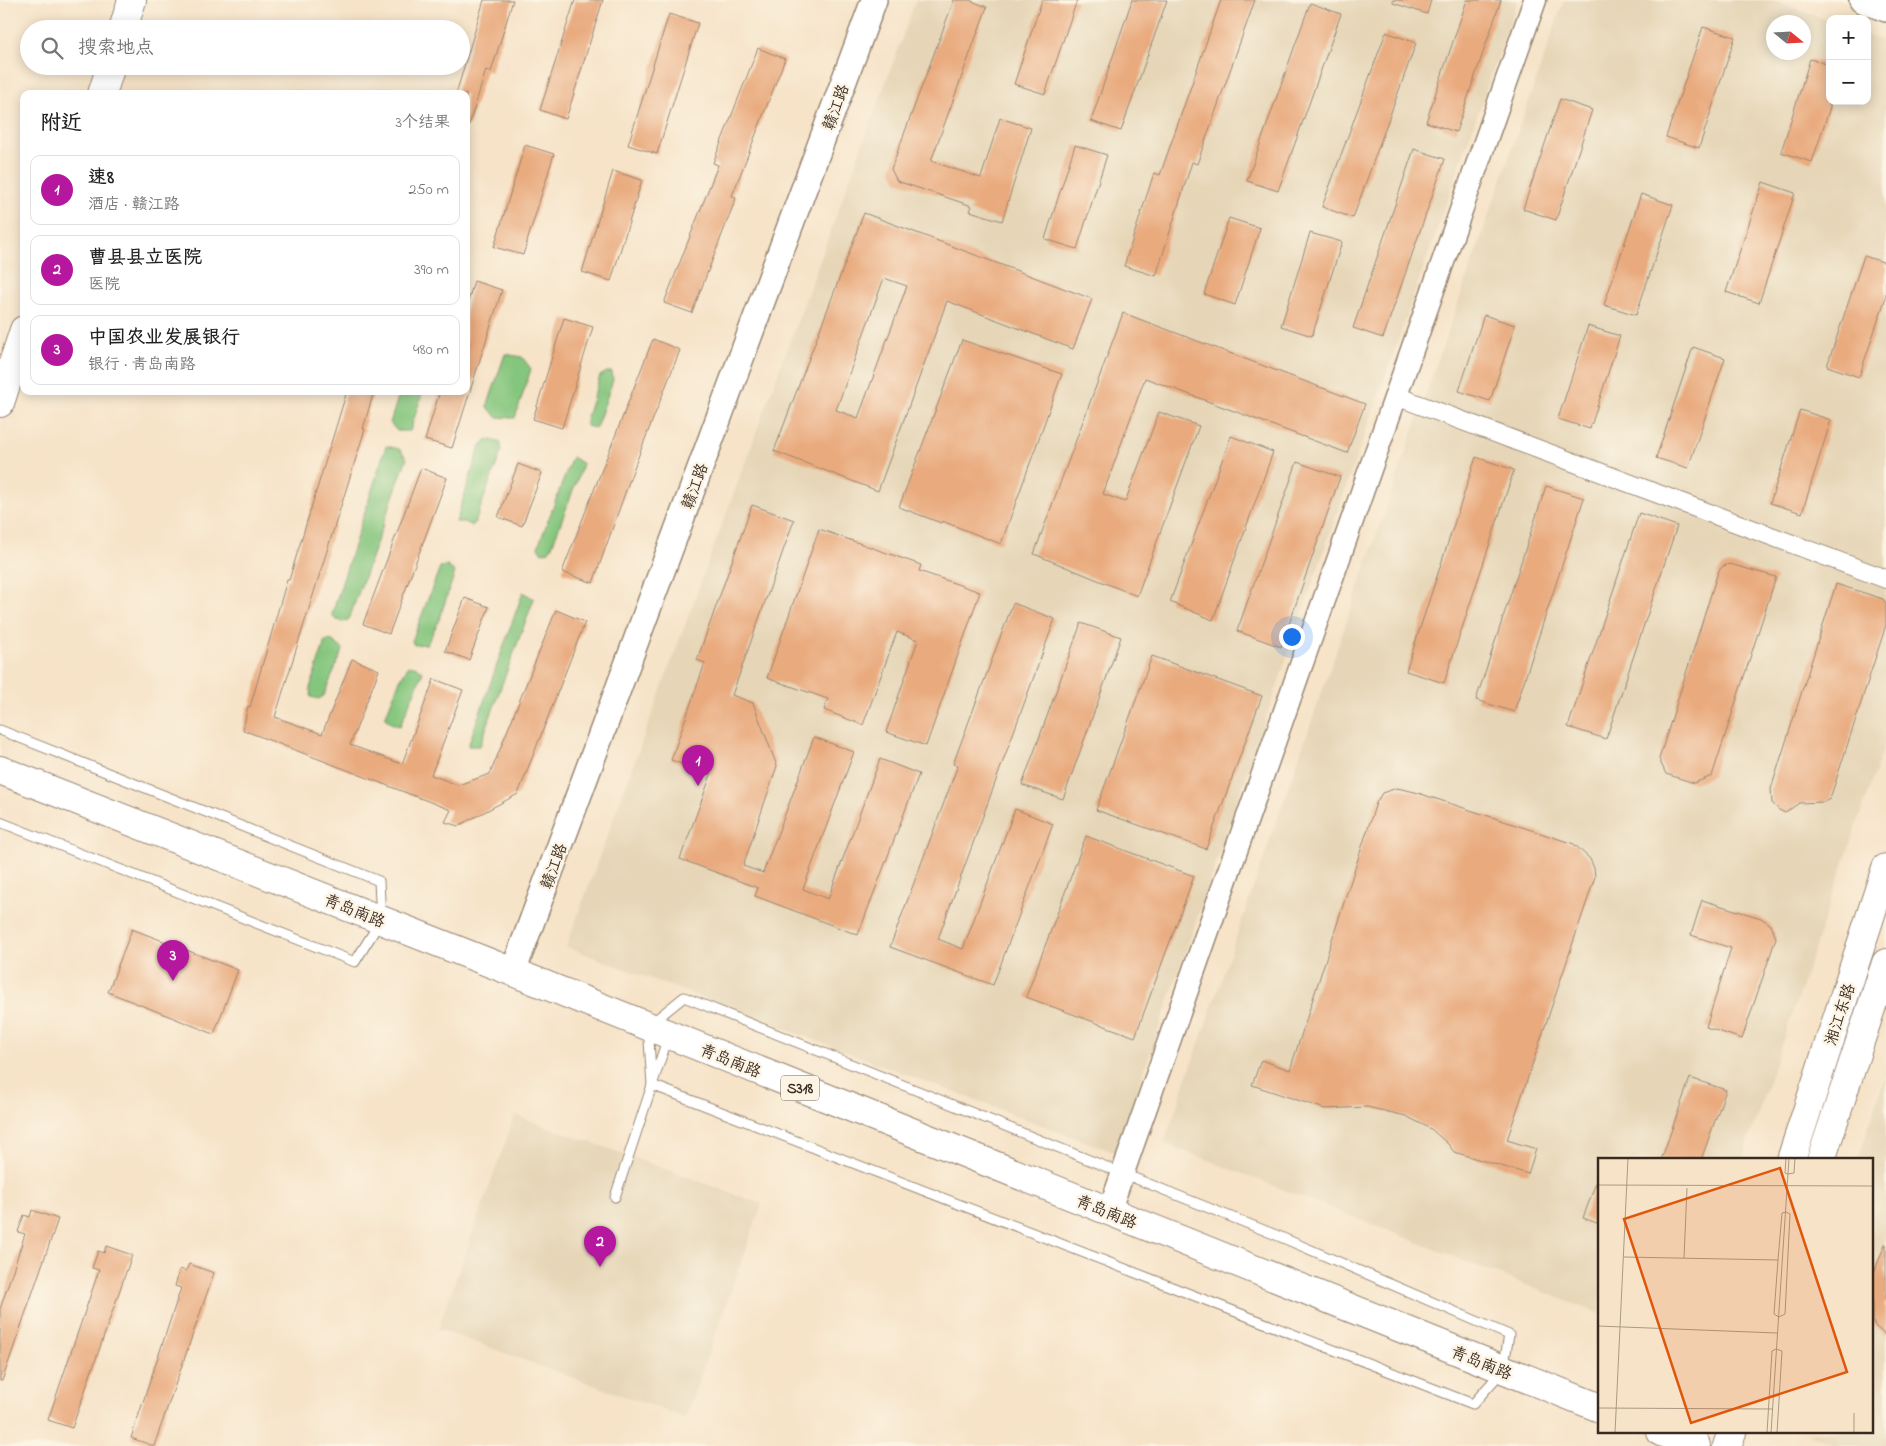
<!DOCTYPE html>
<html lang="zh">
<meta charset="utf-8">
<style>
:root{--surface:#fff;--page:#f6f6f6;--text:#222;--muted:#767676;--line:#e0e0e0;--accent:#b5179e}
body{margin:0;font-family:"Indie Flower","LXGW WenKai TC",sans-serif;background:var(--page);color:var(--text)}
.controls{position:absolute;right:15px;top:15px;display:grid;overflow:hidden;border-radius:10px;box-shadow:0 2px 12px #0003}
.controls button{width:45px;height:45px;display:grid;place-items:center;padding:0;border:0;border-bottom:1px solid var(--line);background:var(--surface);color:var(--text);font:25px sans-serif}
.compass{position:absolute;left:1766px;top:15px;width:45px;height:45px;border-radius:50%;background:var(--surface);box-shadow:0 2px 12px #0003;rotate:108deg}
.you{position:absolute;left:1291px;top:636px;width:18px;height:18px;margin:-12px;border:4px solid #fff;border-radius:50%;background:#1a73e8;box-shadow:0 0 0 8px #1a73e833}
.badge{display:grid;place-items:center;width:32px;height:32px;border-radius:50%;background:var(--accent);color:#fff;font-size:16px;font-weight:700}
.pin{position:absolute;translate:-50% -41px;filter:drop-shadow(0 1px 2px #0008)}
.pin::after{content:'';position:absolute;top:26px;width:18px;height:15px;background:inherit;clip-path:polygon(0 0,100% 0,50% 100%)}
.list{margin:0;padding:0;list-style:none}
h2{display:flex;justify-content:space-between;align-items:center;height:65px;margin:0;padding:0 20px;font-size:21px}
h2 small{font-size:16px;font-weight:400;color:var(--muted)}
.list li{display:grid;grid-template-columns:32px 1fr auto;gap:15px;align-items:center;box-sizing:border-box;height:70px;margin:0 10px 10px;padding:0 10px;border:1px solid var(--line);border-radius:10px}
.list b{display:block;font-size:19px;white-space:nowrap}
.list p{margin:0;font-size:16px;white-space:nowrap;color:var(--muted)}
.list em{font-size:16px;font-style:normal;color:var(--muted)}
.icon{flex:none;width:28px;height:28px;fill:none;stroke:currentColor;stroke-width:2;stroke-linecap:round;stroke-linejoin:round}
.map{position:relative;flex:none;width:1886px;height:1446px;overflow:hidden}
.search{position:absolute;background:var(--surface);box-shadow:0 2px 12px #0003;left:20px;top:20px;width:450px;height:55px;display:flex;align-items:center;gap:12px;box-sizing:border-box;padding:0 18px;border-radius:28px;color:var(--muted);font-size:19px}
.panel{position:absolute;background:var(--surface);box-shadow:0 2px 12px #0003;left:20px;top:90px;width:450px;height:305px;border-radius:10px}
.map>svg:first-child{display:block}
</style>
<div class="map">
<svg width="1886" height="1446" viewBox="0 0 1886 1446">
<rect width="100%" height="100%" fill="#fcf5e5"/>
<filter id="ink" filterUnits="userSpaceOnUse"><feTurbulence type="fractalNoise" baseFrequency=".02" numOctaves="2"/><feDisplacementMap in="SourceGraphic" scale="10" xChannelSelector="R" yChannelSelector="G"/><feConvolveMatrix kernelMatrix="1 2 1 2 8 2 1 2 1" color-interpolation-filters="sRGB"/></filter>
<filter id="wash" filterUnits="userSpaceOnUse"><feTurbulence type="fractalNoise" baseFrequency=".0096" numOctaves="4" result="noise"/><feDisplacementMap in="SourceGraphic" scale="20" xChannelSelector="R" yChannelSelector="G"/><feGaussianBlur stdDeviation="1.12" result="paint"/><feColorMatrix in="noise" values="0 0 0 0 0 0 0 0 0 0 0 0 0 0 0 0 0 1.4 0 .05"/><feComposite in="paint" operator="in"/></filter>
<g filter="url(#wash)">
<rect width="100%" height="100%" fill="#f6e3c8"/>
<g fill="#e6d6b7" fill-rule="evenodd">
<polygon points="916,0 1518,0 1330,533 1116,1153 566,947"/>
<path d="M1564 0H1772L1830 21V101H1867V35L1886 42V740L1742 1160H1600V1314L1164 1143ZM1774 22H1804V52H1774Z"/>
<polygon points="1886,1074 1886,1446 1835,1446 1811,1435 1809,1432 1872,1432 1872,1160 1858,1160"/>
<polygon points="515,1115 762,1204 685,1418 438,1329"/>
</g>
<g fill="#85c67e" stroke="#60784e">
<polygon points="505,354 522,357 531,369 515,418 497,417 487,407"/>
<polygon points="607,372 612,372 613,380 596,428 586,426 586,420 600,376"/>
<polygon points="400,391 423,391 410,431 397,431 390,423"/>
<polygon points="488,439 501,443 501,452 476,520 472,526 464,522 456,522 480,446"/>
<polygon points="386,446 399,449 407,458 349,619 344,622 335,619 332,614"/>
<polygon points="572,457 583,464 552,546 549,551 542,553 538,547"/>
<polygon points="447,566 455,572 439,620 427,644 414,645 412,641 440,567"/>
<polygon points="523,592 534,599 501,687 480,746 468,746"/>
<polygon points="331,640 343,649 324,695 319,699 311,697 310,688 325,641"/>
<polygon points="408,666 415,666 423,672 400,726 391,723 385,718 399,682"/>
</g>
<g id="blocks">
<g fill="#e9aa7e" fill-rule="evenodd">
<polygon points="484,0 513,0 491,72 486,70 469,125 466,125 466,94 456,94"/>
<polygon points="575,0 603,0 566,119 540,110"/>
<polygon points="954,0 969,0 987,7 931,161 981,178 1000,118 1031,128 1002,221 970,211 972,206 897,181 891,169"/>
<polygon points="1042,0 1077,0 1045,94 1014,84"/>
<polygon points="1132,0 1167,0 1121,131 1091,121"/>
<polygon points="1221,0 1255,0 1197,164 1192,162 1156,276 1124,266 1154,173 1160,175"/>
<polygon points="1393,0 1431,0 1427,14 1393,3"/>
<polygon points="1467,0 1501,0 1456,132 1426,122"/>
<polygon points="1310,3 1341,14 1278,191 1247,181"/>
<polygon points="669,14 698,23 657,154 628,145"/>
<polygon points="1703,27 1735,37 1699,148 1666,137"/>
<polygon points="1386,32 1416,43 1353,218 1322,207"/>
<polygon points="758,48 785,59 732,196 736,198 692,313 664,303 718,165 713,163"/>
<polygon points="1810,59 1830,65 1830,107 1812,162 1781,152"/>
<polygon points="1560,99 1592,110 1556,220 1523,209"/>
<polygon points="525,145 554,154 523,255 494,247"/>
<polygon points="1075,145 1107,155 1077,249 1045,239"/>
<polygon points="1414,149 1445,159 1383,338 1353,328"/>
<polygon points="613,171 642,180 611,281 582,272"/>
<polygon points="1763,182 1795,193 1759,303 1726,292"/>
<polygon points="1641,194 1673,205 1636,315 1604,305"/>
<path d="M864 213 1092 299 1073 349 947 301 878 491 774 451ZM884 278 907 286 858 418 836 410Z"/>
<polygon points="1229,218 1260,228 1235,305 1204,294"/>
<polygon points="1310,233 1342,242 1312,336 1281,326"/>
<polygon points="1864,256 1886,263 1886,297 1859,377 1827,366"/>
<polygon points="474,281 502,290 452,448 425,440 440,391 466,391 466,308"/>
<polygon points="1123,313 1365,404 1347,453 1145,378 1103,494 1125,502 1159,412 1199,426 1137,596 1034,554"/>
<polygon points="1484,315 1515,325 1490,401 1459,391"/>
<polygon points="564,318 593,327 562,428 533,419"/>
<polygon points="1588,326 1620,336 1590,429 1558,419"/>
<polygon points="653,339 680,350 635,465 593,583 562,572"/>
<polygon points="962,340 1062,374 1001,544 942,521 941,523 899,507"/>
<polygon points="1693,347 1725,358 1688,468 1656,458"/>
<polygon points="347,391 374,391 363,429 365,429 275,717 322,734 352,659 379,670 350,745 402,764 434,679 463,690 431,775 458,785 490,774 556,610 585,622 518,794 458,826 445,822 451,810 243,730 248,706 250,707 287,580 289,580"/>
<polygon points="1800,410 1831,420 1802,513 1770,503"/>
<polygon points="1231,436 1273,452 1213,620 1170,602"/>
<polygon points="1476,457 1514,470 1444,683 1406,671"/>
<polygon points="1297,462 1340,477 1281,647 1237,631"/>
<polygon points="518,464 542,473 522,526 498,517"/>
<polygon points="421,468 447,478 389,634 363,624"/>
<polygon points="1546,486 1584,498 1514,712 1476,700"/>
<polygon points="752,505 794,520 732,695 753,703 777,766 743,866 763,873 814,737 854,752 803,889 828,899 880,759 919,774 858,935 755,896 758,888 680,859 711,775 671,760 705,663 697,660"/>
<polygon points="1639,513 1677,526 1606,739 1568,727"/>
<polygon points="819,529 921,565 919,571 980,592 926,746 886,732 918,640 897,632 863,725 824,710 828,699 767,678"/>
<polygon points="1730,564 1776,577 1712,776 1694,783 1666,774 1659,759 1718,572 1723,566"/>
<polygon points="1836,584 1883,599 1886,603 1886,625 1830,799 1824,802 1799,803 1785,813 1779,810 1772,803 1771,789"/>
<polygon points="465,598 489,607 469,660 445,651"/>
<polygon points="1013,603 1055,619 938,939 963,949 1015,809 1053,824 993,985 890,947 958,765 953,764"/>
<polygon points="1081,623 1121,637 1063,799 1022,785"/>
<polygon points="1152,656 1262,696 1206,849 1096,810"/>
<polygon points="1397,788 1415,792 1574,844 1590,859 1594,868 1595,877 1507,1140 1536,1149 1528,1174 1454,1152 1448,1144 1431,1129 1406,1116 1367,1107 1325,1109 1252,1085 1261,1060 1290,1070 1376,803 1382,793"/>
<polygon points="1086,836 1194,876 1135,1037 1026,997"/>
<polygon points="1702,900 1761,918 1771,925 1776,938 1742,1039 1706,1027 1731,948 1691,935"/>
<polygon points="132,929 238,970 214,1034 108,992"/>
<polygon points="1690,1078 1726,1090 1701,1160 1661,1160"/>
<polygon points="1598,1177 1600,1178 1600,1224 1583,1218"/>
<polygon points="32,1210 58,1219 2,1381 0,1381 0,1309 25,1234 18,1232 24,1215 30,1217"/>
<polygon points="1885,1244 1886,1244 1886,1336 1875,1326 1872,1320 1872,1278"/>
<polygon points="106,1246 132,1255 72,1428 48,1420 99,1270 92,1268 98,1251 104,1253"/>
<polygon points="189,1264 214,1273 154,1446 131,1438 181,1288 175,1286 180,1269 186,1271"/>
</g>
</g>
</g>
<g filter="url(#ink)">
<use href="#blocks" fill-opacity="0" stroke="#988673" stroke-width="1"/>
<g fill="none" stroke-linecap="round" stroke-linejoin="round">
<defs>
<g id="service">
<polyline points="0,730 379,881 381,920 355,962 0,822"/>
<polygon points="684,997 1276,1235 1509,1335 1503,1370 1473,1404 652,1085 648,1026"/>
<polyline points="615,1197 668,1037"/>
</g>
<polyline id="minor" points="1396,396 1886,579"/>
<polyline id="tertiary" points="1109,1212 1535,0"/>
<g id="secondary">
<polyline points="1862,0 1886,9"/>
<polyline points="513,972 874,0"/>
</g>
<g id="primary">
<polyline points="123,29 132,0"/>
<polyline points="102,94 111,66"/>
<polyline points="0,403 24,330"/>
<polyline points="0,770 513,972 1600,1408"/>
<polyline points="1791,1160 1886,868"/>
<polyline points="1821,1160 1886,963"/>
<polyline points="1661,1432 1696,1446"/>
<polyline points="1727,1446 1732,1432"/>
</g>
</defs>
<use href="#service" stroke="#988673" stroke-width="11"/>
<use href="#minor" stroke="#988673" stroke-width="20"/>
<use href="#tertiary" stroke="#988673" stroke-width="25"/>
<use href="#secondary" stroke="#988673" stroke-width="28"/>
<use href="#primary" stroke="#988673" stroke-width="30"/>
<use href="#service" stroke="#fff" stroke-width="9"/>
<use href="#minor" stroke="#fff" stroke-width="18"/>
<use href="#tertiary" stroke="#fff" stroke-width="22"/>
<use href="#secondary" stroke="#fff" stroke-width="25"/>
<use href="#primary" stroke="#fff" stroke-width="28"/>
</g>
</g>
<g text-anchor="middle" stroke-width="5" stroke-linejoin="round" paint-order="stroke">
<rect fill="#fcf5e5" stroke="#75675a" stroke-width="1" x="781" y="1075.5" width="38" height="25" rx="4"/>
<g font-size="15" font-weight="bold" fill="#3b2a1e">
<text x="800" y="1093">S318</text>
</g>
<g font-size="16" fill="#3b2a1e" stroke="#fcf5e5">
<text transform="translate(835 107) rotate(-70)" y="6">赣江路</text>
<text transform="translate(694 486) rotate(-70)" y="6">赣江路</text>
<text transform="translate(553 866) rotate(-70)" y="6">赣江路</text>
<text transform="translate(355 910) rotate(22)" y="6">青岛南路</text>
<text transform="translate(1839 1014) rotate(-72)" y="6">湘江东路</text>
<text transform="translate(731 1060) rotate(22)" y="6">青岛南路</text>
<text transform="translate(1107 1211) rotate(22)" y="6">青岛南路</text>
<text transform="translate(1482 1362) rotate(22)" y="6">青岛南路</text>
</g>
</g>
<g transform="translate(1598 1158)">
<rect width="275" height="275" fill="#f6e3c8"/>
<path fill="none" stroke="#ab9984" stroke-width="1" d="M188 0 187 15 190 16 196 15 197 0M0 27 275 28M188 54 192 56 187 156 181 159 176 156 180 102 184 55ZM26 99 180 102M86 100 89 30M0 168 179 175M0 250 175 251M256 255V275M17 275 30 0M169 275 174 193 178 191 184 193 179 275M173 275 191 0"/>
<path fill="#df570d" fill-opacity="0.15" stroke="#df570d" stroke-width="2.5" d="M182 10 249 214 93 265 26 61Z"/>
<rect width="275" height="275" fill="none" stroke="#3b2a1e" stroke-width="2.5"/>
</g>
</svg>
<div class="controls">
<button>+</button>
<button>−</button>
</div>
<svg class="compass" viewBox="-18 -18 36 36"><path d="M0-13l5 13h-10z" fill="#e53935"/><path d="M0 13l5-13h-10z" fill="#767676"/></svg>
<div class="you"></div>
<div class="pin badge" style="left:698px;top:786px">1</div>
<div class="pin badge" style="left:600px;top:1267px">2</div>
<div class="pin badge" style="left:173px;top:981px">3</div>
<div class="search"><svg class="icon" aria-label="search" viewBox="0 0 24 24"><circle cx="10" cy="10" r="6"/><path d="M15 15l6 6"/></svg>搜索地点</div>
<section class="panel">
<h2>附近<small>3个结果</small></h2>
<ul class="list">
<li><span class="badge">1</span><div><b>速8</b><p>酒店 · 赣江路</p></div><em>250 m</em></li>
<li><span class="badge">2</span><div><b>曹县县立医院</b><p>医院</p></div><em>390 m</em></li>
<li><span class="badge">3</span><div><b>中国农业发展银行</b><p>银行 · 青岛南路</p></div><em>480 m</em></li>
</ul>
</section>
</div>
